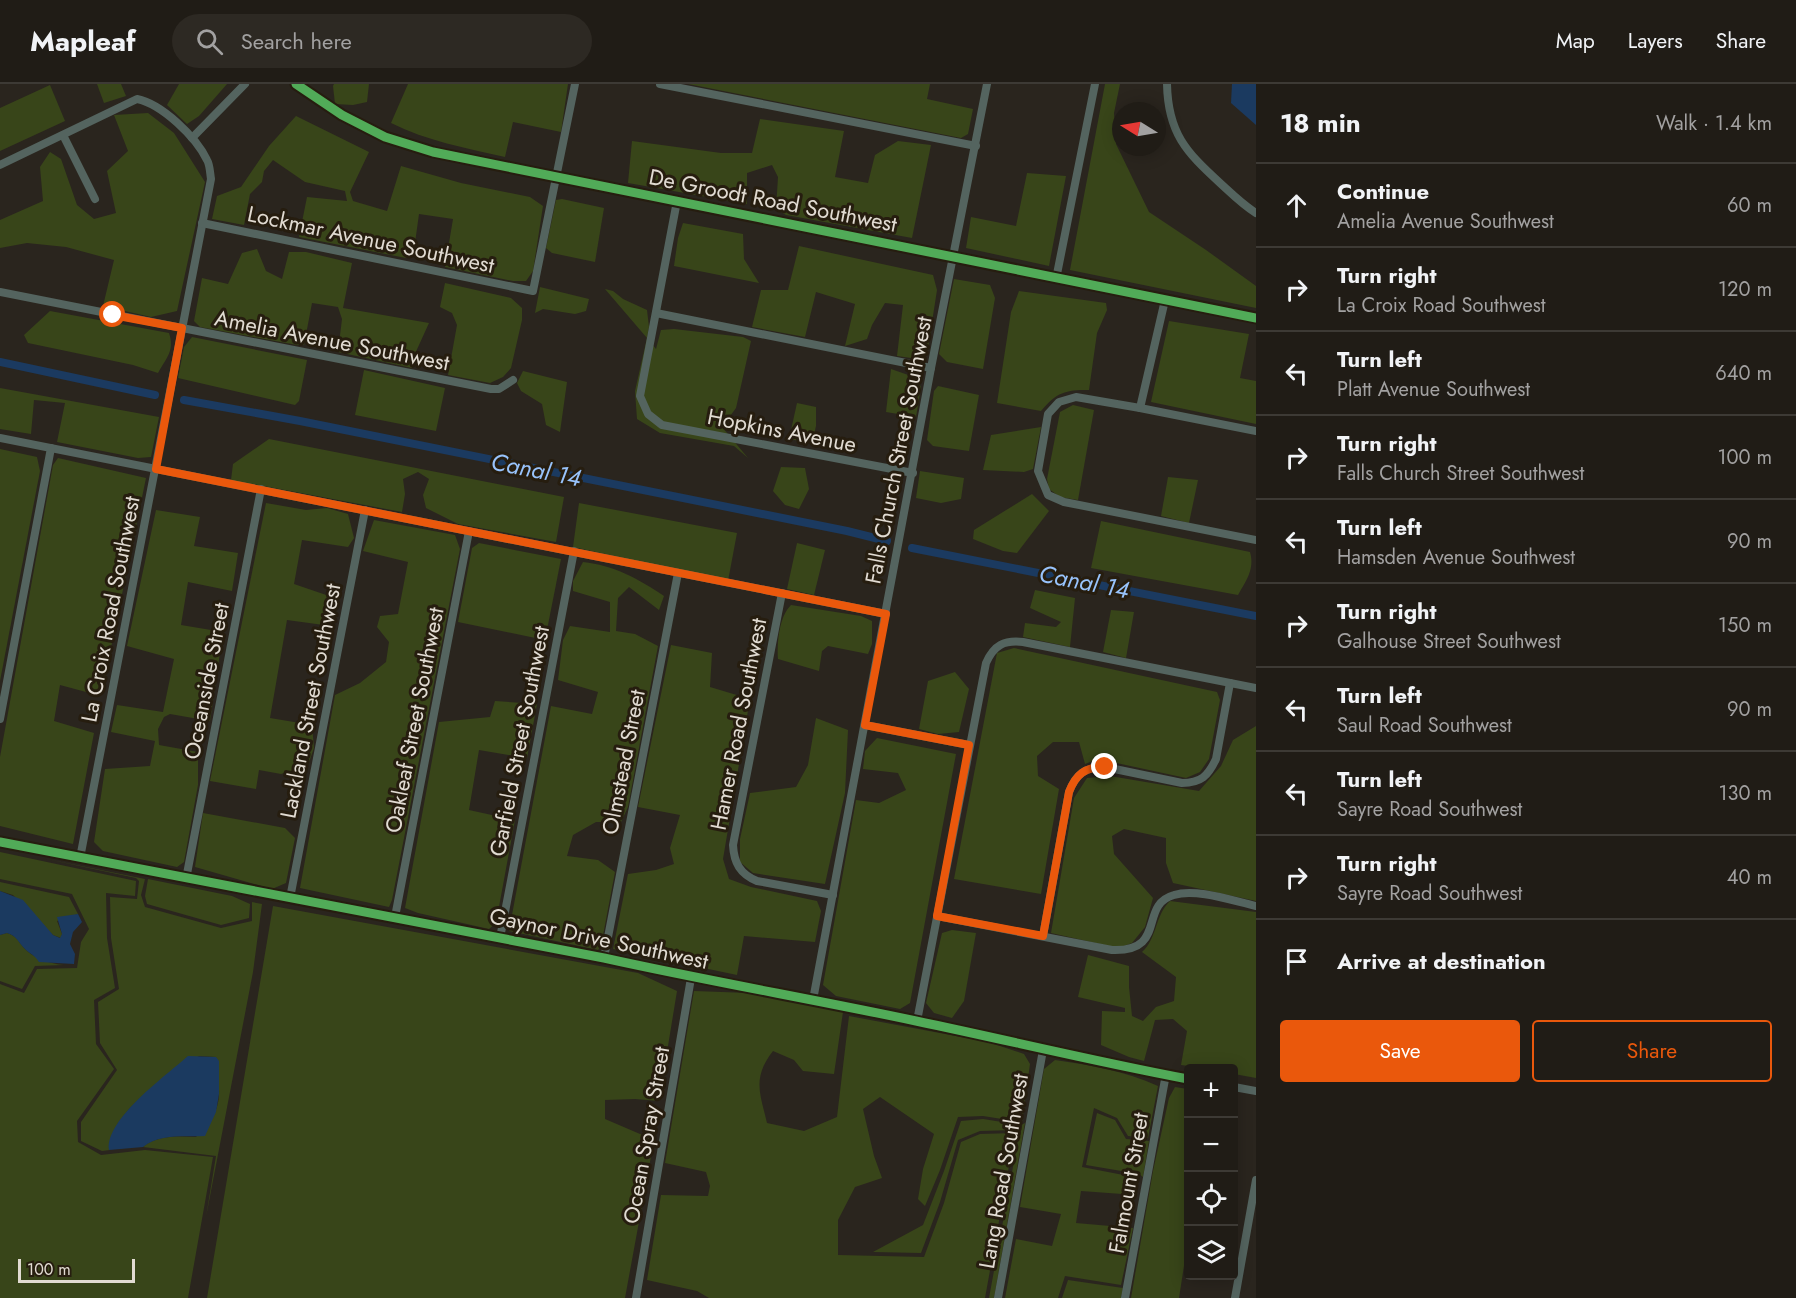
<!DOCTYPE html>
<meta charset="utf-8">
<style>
:root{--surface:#201c16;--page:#2d2923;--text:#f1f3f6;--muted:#a2a1a1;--line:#3d3a35;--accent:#ea580c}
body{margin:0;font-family:Jost,sans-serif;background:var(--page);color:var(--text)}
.controls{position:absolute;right:18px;bottom:18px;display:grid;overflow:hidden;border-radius:6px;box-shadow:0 3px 15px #0003}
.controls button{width:54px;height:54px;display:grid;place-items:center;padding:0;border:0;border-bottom:2px solid var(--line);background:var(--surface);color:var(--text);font:30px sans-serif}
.compass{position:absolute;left:1112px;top:18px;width:54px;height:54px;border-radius:50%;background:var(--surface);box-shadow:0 3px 15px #0003;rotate:281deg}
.scale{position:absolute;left:18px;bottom:15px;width:117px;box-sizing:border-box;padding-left:6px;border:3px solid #e1dbd2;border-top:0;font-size:16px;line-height:21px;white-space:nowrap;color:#e1dbd2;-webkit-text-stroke:4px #261d0f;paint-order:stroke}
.stop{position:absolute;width:18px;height:18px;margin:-14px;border:4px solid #ea580c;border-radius:50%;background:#fff}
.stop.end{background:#ea580c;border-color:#fff;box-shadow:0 2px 6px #0008}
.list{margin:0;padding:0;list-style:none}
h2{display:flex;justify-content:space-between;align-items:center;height:78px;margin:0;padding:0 24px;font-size:26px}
h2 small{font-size:20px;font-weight:400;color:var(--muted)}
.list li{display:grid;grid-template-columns:39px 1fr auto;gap:18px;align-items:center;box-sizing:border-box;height:84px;padding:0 24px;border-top:2px solid var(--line)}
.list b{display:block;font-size:22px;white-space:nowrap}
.list p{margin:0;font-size:20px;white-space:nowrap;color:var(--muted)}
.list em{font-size:20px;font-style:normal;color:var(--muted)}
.actions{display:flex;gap:12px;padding:18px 24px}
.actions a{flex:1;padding:14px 0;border:2px solid var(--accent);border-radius:6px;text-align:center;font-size:21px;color:var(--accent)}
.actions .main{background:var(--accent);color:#fff}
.icon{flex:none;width:33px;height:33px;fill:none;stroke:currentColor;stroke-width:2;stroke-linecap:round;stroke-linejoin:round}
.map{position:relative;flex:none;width:1256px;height:1214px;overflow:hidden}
header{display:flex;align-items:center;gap:36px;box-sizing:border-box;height:84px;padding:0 30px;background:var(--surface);border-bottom:2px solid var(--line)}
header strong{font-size:28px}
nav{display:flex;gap:33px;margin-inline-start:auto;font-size:21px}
.search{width:420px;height:54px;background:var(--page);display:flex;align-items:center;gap:15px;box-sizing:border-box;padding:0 21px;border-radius:33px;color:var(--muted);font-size:22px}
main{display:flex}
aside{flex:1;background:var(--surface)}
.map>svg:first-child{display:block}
</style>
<header>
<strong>Mapleaf</strong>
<div class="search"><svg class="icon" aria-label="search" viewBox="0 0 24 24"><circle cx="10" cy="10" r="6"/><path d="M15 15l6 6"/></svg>Search here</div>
<nav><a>Map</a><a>Layers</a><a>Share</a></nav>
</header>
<main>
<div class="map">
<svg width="1256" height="1214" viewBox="0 0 1256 1214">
<rect width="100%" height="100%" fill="#2a251e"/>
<g fill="#384519">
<polygon points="97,0 121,0 126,12 104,19"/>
<polygon points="179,0 227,0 199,32 187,40 167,21"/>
<polygon points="334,0 369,0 367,18 353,21 335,20 333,2"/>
<path d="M408 0H568L561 48 513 38 505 73C466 64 427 57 391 39Z"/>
<polygon points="688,0 930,0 927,15 973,25 968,50 961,54"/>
<polygon points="1105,0 1120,0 1114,29 1116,60 1149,128 1206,166 1256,202 1256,224 1070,186"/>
<polygon points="50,1 65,37 0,67 0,24"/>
<polygon points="148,29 174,49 205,98 177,227 151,233 103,222 114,176 66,163 27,159 0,164 0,136 43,117 40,83 50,68 61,75 77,121 94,135 116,129 107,87 128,67 114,31"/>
<polygon points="296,32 369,68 350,108 353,117 387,127 401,82 461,99 530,113 543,122 533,187 526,197 513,197 445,183 453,135 419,130 414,166 406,174 299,153 307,113 347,117 345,107 305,98 273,76 264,87 262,98 250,110 244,141 212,135 217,112 241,103 269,62"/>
<polygon points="760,35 844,47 835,93 868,99 875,71 898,57 931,61 912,154 786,131 776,125 778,93 772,81 747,89 747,120 628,99 632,57 721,69 752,69"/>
<polygon points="1027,89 1066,92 1049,182 966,164 971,133 1016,142"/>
<polygon points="562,115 604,124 595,178 552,169 546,164 556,116"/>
<polygon points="683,139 743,150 744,175 759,199 674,182 678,154"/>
<polygon points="799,162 933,191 937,206 928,264 918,275 897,272 903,221 885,219 872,241 867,255 845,262 855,220 816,208 805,253 752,243 761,206 788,206"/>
<polygon points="257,165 266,187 282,195 289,168 306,168 352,179 343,224 429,239 414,272 412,284 338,268 342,235 338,223 312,219 304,261 297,261 200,243 194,237 202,194 228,200 242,169"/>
<polygon points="954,195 990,201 995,214 983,285 947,278 939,270"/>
<polygon points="445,199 511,214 522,224 522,236 511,284 503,293 490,299 448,291 457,241 452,229 440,223"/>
<polygon points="540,203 589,215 586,227 575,230 543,225 535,229"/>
<polygon points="605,205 613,207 623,215 647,226 649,243 647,254 656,265 661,246 674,245 743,253 751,257 736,324 722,343 748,374 734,362 660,349 637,335 635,307 647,254"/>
<path d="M1019 207 1106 219 1107 226 1097 249 1089 306C1065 306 1057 308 1041 327L997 319 1011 228Z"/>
<path d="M50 227 169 249C175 267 166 274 158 289L133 281 28 259 24 251Z"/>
<polygon points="1169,237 1249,250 1240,294 1256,297 1256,340 1151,318"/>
<polygon points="192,253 307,276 299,317 295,321 178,294 184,263"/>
<polygon points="891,285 914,293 921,303 916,333 886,328"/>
<polygon points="364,286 445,304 436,347 355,331"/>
<polygon points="523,287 567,298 560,348 546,341 542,320 521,307 517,299"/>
<polygon points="938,302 979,311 969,367 933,362 927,356 934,307"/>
<polygon points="0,304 159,333 151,373 138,374 57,358 65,319 34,316 31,350 0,345"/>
<polygon points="797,319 816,323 816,342 812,359 789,355"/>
<polygon points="1073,321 1094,326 1078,416 1060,413 1049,405 1047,395 1060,328"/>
<polygon points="1041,343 1033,385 1024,388 983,386 991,351"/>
<polygon points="269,355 564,413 556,458 458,440 426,424 423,411 429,395 418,388 403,395 405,410 402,428 231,396 233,380"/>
<polygon points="0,365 37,373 40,387 0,597"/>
<polygon points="58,374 146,394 101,612 60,601 54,637 94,649 73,760 0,742 0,673 53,381"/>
<polygon points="781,383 805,384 809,405 799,425 785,421 773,407"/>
<polygon points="920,387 964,394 961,415 941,419 916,414"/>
<polygon points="1168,393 1198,396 1189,439 1161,432"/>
<polygon points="1032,410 1049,427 1017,469 1003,467 973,455 974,446"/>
<polygon points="266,419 306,426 327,424 348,430 354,454 348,463 302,456 294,500 335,514 331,542 287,536 270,634 312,641 314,664 308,681 281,690 259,686 256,705 210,697"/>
<polygon points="579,419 737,449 728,497 573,463"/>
<polygon points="156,426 200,433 194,462 238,469 232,507 188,498 181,541 217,547 221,562 210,637 170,630 164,633 158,645 159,661 198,668 198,701 184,778 177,783 103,767 94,758 105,685 150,682 155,657 111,648 117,621 163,628 174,575 127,562"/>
<polygon points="374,436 455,451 460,465 392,816 389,823 300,804 335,611 360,599 386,578 389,558 377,543 380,532 398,530 408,478 363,467"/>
<path d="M1101 437 1250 468C1255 485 1246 497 1238 511L1091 484Z"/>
<polygon points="479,459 561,475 545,556 458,538 472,464"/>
<polygon points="797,459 825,466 814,511 787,505"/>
<path d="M583 478C613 481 639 495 664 512L659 526 629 503 618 514 616 547 635 550 658 562 628 723 621 738H596L573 751 567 772 598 776 615 788 601 862 598 866 509 847 551 622 592 630 598 608 558 596 563 556 570 542 610 548V518L573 507V497Z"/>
<polygon points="1035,506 1075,514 1070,563 1023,553 1025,539 1056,543 1061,538 1030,524"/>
<path d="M791 521 861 532 872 537V560L868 570 828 562 822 567 819 587 778 575C777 558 779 533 791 521Z"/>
<polygon points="1111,526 1134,528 1126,574 1103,568"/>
<polygon points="671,561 712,569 710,603 750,615 723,775 729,795 751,803 817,817 821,827 815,858 744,852 737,891 613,865 628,790 656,786 674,780 670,764 680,731 638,723"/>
<polygon points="1014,564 1217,608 1220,616 1209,675 1200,688 1186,694 1098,675 1085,680 1079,658 1053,658 1037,672 1038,692 1059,705 1041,810 954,795 997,569"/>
<polygon points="955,588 969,605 959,648 938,650 919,645 928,597"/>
<polygon points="495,617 537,620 527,674 479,666 469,726 515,736 496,839 489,845 418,829 405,824 439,638 490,633"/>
<polygon points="816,634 848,646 845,709 825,800 753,789 740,778 740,755 750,709 796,703 808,681"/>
<polygon points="1256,642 1256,817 1173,799 1166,779 1166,754 1124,745 1112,752 1114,770 1153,814 1145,843 1132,859 1118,864 1051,849 1074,714 1087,694 1110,692 1199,707 1221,682 1233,656"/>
<polygon points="877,654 956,670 910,919 900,925 836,912 823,901 856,716 879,719 906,706 898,689 863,685 865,667"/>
<polygon points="203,729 285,744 295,754 286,799 272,805 195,783"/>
<polygon points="0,768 136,797 135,812 106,809 107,854 115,904 94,916 96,960 114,985 77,1037 78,1058 101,1071 145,1066 213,1073 188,1214 0,1214 0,900 24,909 37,885 77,884 81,858 89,845 72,810 0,795"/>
<path d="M42 774 145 795 141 811 145 823 221 844 252 837V818L262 820 253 888 206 1133 216 1072 143 1063C156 1051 179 1052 196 1053 225 1023 220 1013 216 973L199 972 153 1003 130 1024 118 1039 109 1066H110L102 1067 81 1057V1038L117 986 100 959 98 918 119 905 111 854 110 813 137 815 139 797 136 794Z"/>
<polygon points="148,795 232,812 250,820 249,834 221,841 147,820 145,812"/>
<polygon points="0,798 69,813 78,830 57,837 62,850 61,854 53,851 13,811 0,807"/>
<path d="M1170 817 1256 828V994L1234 990V984H1203L1181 981 1187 947 1173 935 1155 936 1144 977 1129 973 1101 961 1102 927 1125 928V924L1078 913 1088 871 1129 882V903L1132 932 1143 937 1156 923 1174 917 1176 893 1142 868C1157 855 1155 831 1170 817Z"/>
<polygon points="273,822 638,889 677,907 659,1017 635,1015 605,1016 605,1035 654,1056 625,1214 207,1214"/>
<polygon points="952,846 976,849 964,917 952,934 934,929 926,919 942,849"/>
<path d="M7 849C17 852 18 857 24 864 33 874 50 880 64 881L35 882 22 905 0 897V851Z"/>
<path d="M694 907 749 909 843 928 834 990 803 987 794 976 773 967C752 994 760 1009 767 1039L804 1047 837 1033 849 932 988 958 1024 970 1030 980 1022 1038 983 1032 958 1033 940 1086 925 1122 918 1115 923 1085 934 1050 880 1013 863 1025 874 1072 882 1094 855 1103 838 1136V1171L924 1173 944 1119 961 1058 980 1050 1015 1049 985 1214H709L697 1207 647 1196 661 1111 708 1112 710 1102 706 1088 665 1079Z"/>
<path d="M1055 976C1090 981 1125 987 1158 1002L1148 1054 1128 1052 1117 1034 1094 1024 1082 1083 1139 1094 1136 1111 1081 1107 1076 1139 1133 1144 1121 1201 1065 1192 1058 1214H1005L1016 1155 1052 1162 1061 1130 1020 1123 1044 985Z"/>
<polygon points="1175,1003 1188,1005 1188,1156 1179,1214 1131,1214 1153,1087 1169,1014"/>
<polygon points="1097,1029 1115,1036 1126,1055 1149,1057 1143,1093 1139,1090 1086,1081"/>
<polygon points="983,1035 1021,1041 1025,1039 994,1214 989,1214 1019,1050 1017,1046 980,1047 958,1056 940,1118 921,1169 873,1168 923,1141 944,1087 961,1037"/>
<polygon points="1068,1196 1123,1204 1121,1214 1062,1214"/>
</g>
<g fill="#1b3a60">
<polygon points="1232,0 1256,0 1256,41 1231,19"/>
<path d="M0 807 23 816 53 851 60 854 62 850 57 833 78 830 82 838 73 848 70 860 75 870 74 880 39 878C35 871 30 870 25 865 18 858 17 852 7 849L0 851Z"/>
<path d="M188 972 216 973 219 977V1010L216 1028 205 1052C186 1053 159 1049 143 1063L109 1066C105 1035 167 991 188 972Z"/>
</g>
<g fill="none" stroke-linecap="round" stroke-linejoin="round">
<g stroke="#1b3a60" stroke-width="8">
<polyline points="0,278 155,311"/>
<polyline points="184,316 300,337 847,447 887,457"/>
<polyline points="912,464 1256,532"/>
</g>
<g stroke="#54645f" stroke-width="8">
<polyline points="660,0 976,62"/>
<path d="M1167 0C1168 49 1186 68 1220 99 1232 110 1243 121 1256 129"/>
<polyline points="63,51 95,115"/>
<polyline points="192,54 245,0"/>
<path d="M0 81 137 15C162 20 196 53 207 76 210 81 210 89 211 95L80 774"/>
<polyline points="677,117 640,312 648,330 662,341 913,389"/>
<polyline points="202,139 533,207 575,0"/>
<polyline points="1056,195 1095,0"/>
<polyline points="0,208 491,305 499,305 513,296"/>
<polyline points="656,229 931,284"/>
<polyline points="1140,324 1165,216"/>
<polyline points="1256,347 1140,324 1076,313 1059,318 1048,330 1038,387 1048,411 1064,418 1256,456"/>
<polyline points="0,354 886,530"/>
<path d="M782 509 733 761C734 779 740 790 757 797L833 811"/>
<polyline points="0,635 51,364"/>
<polyline points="865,641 969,661"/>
<path d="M0 758 604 874C708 897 812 915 916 937 1007 956 1097 978 1188 995"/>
<polyline points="186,795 261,405"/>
<polyline points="290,814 365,426"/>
<path d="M937 832 1112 866C1168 868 1138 821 1174 811 1196 804 1233 817 1256 822"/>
<polyline points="395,833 469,447"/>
<path d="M1043 852 1069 708C1076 690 1085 683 1105 683L1182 699C1201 699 1208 692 1216 675L1230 599"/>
<polyline points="500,854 574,467"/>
<polyline points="604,874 678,489"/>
<polyline points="813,916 931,284 987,0"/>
<path d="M917 937 986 579C994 561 1004 556 1023 558L1256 604"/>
<polyline points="1234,1003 1256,1007"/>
<polyline points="636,1214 691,894"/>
<polyline points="998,1214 1043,966"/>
<polyline points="1125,1214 1166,990"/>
<polyline points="1235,1214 1256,1096"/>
</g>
<polyline stroke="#54645f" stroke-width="9" points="296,0 342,31 385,53 433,68 1256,234"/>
<defs>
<g id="cycleway">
<polyline points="296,0 342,31 385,53 433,68 1256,234"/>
<path d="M0 758 604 874C708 897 812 915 916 937 1007 956 1097 978 1188 995"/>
</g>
</defs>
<use href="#cycleway" stroke="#261d0f" stroke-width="13"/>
<use href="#cycleway" stroke="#51ab58" stroke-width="9"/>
</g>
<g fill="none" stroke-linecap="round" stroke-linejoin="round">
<path stroke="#ea580c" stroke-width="8" d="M113 231 182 244 156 385 886 530 865 641 969 661 937 832 1043 852 1069 708C1076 690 1085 683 1105 683"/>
</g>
<g text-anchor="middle" stroke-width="6" stroke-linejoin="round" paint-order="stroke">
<g font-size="22" fill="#e1dbd2" stroke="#261d0f">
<text transform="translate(773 116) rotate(11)" y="8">De Groodt Road Southwest</text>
<text transform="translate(371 155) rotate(12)" y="8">Lockmar Avenue Southwest</text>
<text transform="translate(332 256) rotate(11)" y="8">Amelia Avenue Southwest</text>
<text transform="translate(782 346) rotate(11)" y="8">Hopkins Avenue</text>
<text transform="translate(898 366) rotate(-79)" y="8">Falls Church Street Southwest</text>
<text transform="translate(110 525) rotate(-79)" y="8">La Croix Road Southwest</text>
<text transform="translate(206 597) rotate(-79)" y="8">Oceanside Street</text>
<text transform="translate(310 617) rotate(-79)" y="8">Lackland Street Southwest</text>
<text transform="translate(414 636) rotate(-79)" y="8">Oakleaf Street Southwest</text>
<text transform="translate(738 640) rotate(-79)" y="8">Hamer Road Southwest</text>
<text transform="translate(519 657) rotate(-79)" y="8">Garfield Street Southwest</text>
<text transform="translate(623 678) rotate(-79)" y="8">Olmstead Street</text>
<text transform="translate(599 854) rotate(12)" y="8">Gaynor Drive Southwest</text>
<text transform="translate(646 1051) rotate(-80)" y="8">Ocean Spray Street</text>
<text transform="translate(1003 1087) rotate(-80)" y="8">Lang Road Southwest</text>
<text transform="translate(1128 1099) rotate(-80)" y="8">Falmount Street</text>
</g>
<g font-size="24" font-style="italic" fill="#98c3fb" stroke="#261d0f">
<text transform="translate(536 386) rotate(11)" y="8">Canal 14</text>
<text transform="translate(1084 498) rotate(11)" y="8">Canal 14</text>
</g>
</g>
</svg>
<div class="controls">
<button>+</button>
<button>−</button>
<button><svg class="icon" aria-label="locate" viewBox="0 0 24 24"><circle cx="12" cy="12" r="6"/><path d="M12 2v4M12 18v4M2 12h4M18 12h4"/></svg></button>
<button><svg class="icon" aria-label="layers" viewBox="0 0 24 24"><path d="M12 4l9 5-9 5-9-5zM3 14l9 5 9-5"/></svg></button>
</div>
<svg class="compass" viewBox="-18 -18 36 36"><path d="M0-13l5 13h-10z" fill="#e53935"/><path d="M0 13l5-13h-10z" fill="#a2a1a1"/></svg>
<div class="scale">100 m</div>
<div class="stop" style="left:113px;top:231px"></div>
<div class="stop end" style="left:1105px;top:683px"></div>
</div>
<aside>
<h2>18 min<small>Walk · 1.4 km</small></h2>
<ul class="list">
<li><svg class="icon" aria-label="ahead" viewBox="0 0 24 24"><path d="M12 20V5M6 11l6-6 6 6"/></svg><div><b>Continue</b><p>Amelia Avenue Southwest</p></div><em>60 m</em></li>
<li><svg class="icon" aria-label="right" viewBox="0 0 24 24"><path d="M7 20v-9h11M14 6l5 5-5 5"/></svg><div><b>Turn right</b><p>La Croix Road Southwest</p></div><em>120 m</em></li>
<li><svg class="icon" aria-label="left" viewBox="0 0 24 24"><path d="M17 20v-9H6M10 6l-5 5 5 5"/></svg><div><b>Turn left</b><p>Platt Avenue Southwest</p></div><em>640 m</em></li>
<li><svg class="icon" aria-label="right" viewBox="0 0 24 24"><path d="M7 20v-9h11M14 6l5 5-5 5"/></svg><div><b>Turn right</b><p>Falls Church Street Southwest</p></div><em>100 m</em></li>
<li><svg class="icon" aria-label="left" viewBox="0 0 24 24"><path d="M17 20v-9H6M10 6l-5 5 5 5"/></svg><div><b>Turn left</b><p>Hamsden Avenue Southwest</p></div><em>90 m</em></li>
<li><svg class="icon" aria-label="right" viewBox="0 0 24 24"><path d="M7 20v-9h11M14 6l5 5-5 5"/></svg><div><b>Turn right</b><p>Galhouse Street Southwest</p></div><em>150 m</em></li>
<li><svg class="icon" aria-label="left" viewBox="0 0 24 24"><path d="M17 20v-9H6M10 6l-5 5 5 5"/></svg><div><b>Turn left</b><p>Saul Road Southwest</p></div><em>90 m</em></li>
<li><svg class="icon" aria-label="left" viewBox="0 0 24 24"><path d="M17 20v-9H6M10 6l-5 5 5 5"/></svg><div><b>Turn left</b><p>Sayre Road Southwest</p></div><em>130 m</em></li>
<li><svg class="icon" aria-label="right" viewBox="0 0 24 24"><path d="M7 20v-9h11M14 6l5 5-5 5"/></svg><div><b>Turn right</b><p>Sayre Road Southwest</p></div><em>40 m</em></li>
<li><svg class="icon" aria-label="arrive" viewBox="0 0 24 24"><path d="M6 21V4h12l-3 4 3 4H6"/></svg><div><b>Arrive at destination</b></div></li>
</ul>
<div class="actions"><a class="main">Save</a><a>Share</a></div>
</aside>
</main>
